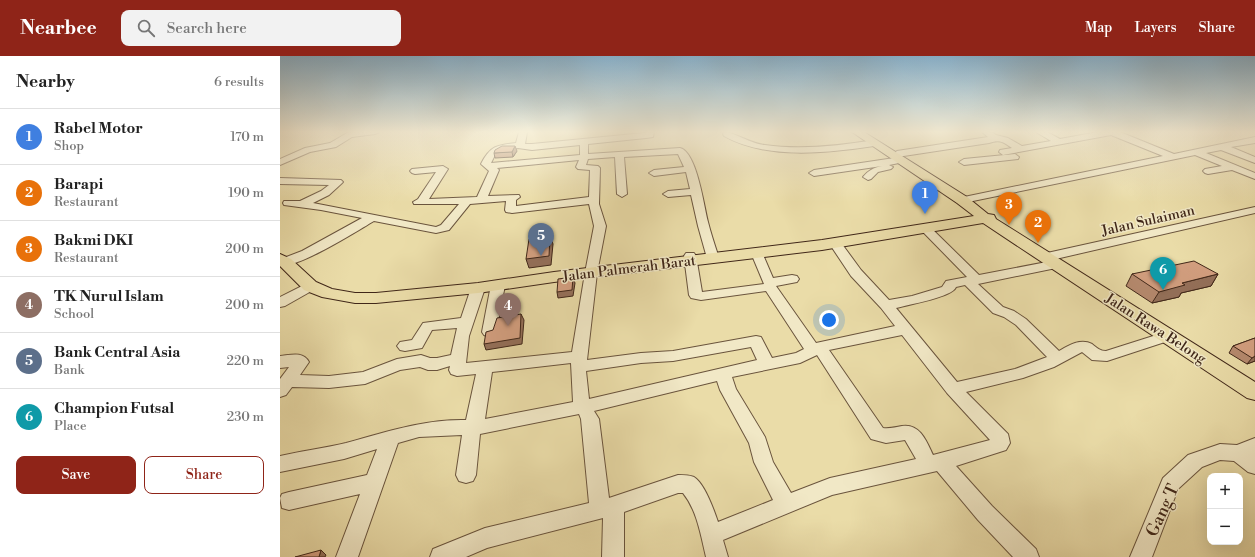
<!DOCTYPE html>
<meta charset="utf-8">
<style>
:root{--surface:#fff;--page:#f2f2f2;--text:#222;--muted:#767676;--line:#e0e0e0;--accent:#8f2418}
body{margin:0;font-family:"Libre Bodoni",serif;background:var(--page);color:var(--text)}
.controls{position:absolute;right:12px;bottom:12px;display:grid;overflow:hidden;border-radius:8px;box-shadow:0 4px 16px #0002}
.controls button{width:36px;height:36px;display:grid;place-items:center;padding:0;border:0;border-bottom:1px solid var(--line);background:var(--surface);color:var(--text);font:20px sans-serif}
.you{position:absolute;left:549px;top:264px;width:14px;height:14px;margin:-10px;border:3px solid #fff;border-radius:50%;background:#1a73e8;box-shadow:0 0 0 6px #1a73e833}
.badge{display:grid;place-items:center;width:26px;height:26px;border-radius:50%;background:var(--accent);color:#fff;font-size:13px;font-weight:700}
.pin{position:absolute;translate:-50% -33px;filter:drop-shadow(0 1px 2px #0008)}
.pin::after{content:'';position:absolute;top:21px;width:14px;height:12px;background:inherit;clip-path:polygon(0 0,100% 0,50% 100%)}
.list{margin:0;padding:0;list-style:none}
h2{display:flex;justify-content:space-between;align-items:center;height:52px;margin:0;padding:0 16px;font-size:17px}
h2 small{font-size:13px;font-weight:400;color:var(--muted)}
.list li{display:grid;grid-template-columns:26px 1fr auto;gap:12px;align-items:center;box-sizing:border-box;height:56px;padding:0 16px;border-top:1px solid var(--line)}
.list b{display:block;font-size:15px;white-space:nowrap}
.list p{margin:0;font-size:13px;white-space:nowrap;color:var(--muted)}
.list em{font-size:13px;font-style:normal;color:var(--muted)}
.actions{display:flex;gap:8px;padding:12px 16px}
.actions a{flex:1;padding:9px 0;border:1px solid var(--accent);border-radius:8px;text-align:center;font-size:14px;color:var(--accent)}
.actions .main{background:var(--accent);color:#fff}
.icon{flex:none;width:22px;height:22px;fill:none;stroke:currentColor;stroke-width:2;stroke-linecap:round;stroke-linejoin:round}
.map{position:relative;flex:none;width:975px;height:501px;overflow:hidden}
header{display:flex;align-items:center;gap:24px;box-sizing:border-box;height:56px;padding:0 20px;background:var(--accent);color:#fff}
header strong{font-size:19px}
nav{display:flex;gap:22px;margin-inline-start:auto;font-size:14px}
.search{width:280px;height:36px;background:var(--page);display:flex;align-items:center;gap:10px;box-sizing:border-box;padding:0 14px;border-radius:8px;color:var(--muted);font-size:15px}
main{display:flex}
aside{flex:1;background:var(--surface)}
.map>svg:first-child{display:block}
</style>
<header>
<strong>Nearbee</strong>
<div class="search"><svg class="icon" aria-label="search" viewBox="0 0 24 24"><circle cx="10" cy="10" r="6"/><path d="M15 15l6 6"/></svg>Search here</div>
<nav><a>Map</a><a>Layers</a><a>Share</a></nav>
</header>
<main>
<aside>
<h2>Nearby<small>6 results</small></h2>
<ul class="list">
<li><span class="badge" style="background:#3f7fe0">1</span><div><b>Rabel Motor</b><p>Shop</p></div><em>170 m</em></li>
<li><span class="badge" style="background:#e8710a">2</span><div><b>Barapi</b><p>Restaurant</p></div><em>190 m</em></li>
<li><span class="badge" style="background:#e8710a">3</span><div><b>Bakmi DKI</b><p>Restaurant</p></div><em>200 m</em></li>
<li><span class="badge" style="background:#8d6e63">4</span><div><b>TK Nurul Islam</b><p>School</p></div><em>200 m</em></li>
<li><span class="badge" style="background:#5c6f8a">5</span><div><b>Bank Central Asia</b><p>Bank</p></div><em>220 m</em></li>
<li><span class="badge" style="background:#0f9aa8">6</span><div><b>Champion Futsal</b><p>Place</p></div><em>230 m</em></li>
</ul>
<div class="actions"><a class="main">Save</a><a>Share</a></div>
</aside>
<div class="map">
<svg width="975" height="501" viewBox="0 0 975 501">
<rect width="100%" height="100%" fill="#eadca8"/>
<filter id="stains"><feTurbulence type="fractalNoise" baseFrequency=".005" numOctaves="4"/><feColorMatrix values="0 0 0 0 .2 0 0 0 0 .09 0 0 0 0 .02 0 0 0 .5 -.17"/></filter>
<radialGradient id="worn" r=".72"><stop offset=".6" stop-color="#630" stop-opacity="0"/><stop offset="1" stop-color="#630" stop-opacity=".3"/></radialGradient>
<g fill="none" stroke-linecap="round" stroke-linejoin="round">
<defs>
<g id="minor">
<polygon points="73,76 99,76 95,78 72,81 56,91 30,96 0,109 0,103 25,92 50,87 67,77"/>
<path d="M239 76H247L245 88H252L374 76 373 81 366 82 308 88V98L400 92C417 96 424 151 428 166 431 178 435 190 439 202L437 205H429L427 202 418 170 411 139 388 141 383 138 388 135 410 133 406 116 374 120 369 117 374 114 404 111 398 98 344 101 347 138 342 141 337 138 335 101 308 103 306 109 318 110 320 112 319 148 326 170 317 217 307 304 361 297 393 295 476 280 481 281 492 302 516 297 524 293 486 235 421 244 411 242 409 239 404 200 406 197H414L416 200 422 236 484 228 471 197 473 194H481L493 222 512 219 517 220 519 223 517 226 496 230 536 287 615 270 601 252 571 220 549 187 551 184H559L581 214 609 244 632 240 662 231 666 225 687 221 642 175 640 173 642 171H650L699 219 777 204 781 205 783 208 781 211 698 228 723 251 734 255 746 263 779 295C789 289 801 282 812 288 817 292 820 295 826 295L889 275 894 277 896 280 894 283 827 305 812 304 802 296 774 311 743 322 686 336 728 378 730 387 726 394 676 410 712 450 756 493 759 501H733L698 464 657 415 552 439 443 484 448 501H426C421 480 417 454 403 437H398L344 456V501H322L323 462 207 492 186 501H150L153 493 205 472 309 447 301 363 299 358 200 378 196 419 193 425 186 427 179 425 176 419 182 379 139 381 118 387 78 501H56L80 438 9 454 2 452 0 442 2 438 9 436 87 419 97 393 64 403 0 416V400C22 395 45 392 66 387 106 376 145 363 186 364L196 318 177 320 171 318 169 314 170 310 157 314H148L140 311 120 314 85 328 49 332 12 331 6 339 0 341V323L9 311 0 312V300C11 299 23 295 29 306L20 319 49 320 83 316 117 303 141 299 150 302H157L171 299 177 272 152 274 142 292 125 295 120 294 117 290 120 286 132 284 143 267 181 262 191 232 193 229H203L205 232 189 280 186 307 292 296 305 217 314 170 309 148 232 157 226 156 225 154 226 145 190 148 169 174 156 177 94 165C77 175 17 213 1 209V203L22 195 82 162 41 154 4 149 3 147 4 145H20L41 135 49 129 0 128V122L61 124 63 126 61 128 49 139 33 147 156 171 161 169 179 148H134L133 146 138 143 156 116 135 118 132 117 130 115 132 113 163 110 168 113 149 143 197 141 209 115 201 108C210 90 217 89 236 87ZM300 89V99L211 107 215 99 222 94 238 92 252 94ZM299 104 296 111 298 113 310 114 309 141 236 150V144L240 141 239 139 208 140 219 114 217 112ZM685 229 713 257 724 261 736 269 767 301 735 313 677 326 616 252C627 249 673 241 676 231ZM622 279 667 337 710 384 653 399C647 386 640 367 622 370 616 371 609 373 603 372L549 294ZM471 291 477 304 309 343 306 315 361 307 393 305ZM537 299 591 383 606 387 625 384 636 403 550 422 511 437 493 406 485 381 456 333 452 321 520 307ZM291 307 293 346 205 363 212 316ZM437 325 440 334 469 387 474 406 493 444 438 466C434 454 424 427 414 421 409 419 403 419 398 419L329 442 319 363 314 355Z"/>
<path d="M444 76C454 76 471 88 485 89 520 94 559 90 594 84L598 87 594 90C547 97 487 104 444 80L443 78Z"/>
<path d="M702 76H712L716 79 728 82 742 90 771 85 756 76H767L780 83 818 76H840L894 98 975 81V87L951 91 975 101V107L941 94 926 97 975 117V123L952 114 928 118 925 117 923 115 925 113 942 110 915 99 688 146 683 143 684 141 883 100 831 79 723 99 719 96 720 94 732 92C723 86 720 83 709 87L617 101 613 98 617 95 708 81Z"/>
<polygon points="735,98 739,101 738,103 684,109 679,106 684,103"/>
<path d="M621 101 626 104 624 106 609 109 613 111 611 113 598 116 591 123 588 124 583 121C589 114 593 112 602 110L534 120 529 117 534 114Z"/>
<polygon points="975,151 975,157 767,205 763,204 761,201 763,198 767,197"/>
<polygon points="218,225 223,226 225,229 216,276 214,279 209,281 204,279 202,276 211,229 213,226"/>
<polygon points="30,226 35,227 37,230 35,233 5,250 0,251 0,241"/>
<polygon points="975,382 975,418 968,416 954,405 940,404 922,411 898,433 872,501 850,501 883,422 908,399 940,388 957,389"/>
</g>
<polygon id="major" points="572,76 584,76 687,141 708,158 714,159 716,163 975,326 975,344 967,342 703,167 542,194 274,226 198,237 96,247 75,247 42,241 24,234 0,210 0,198 11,203 36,226 52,233 75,237 96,237 198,227 274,216 542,184 694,160 677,147"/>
</defs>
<use href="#minor" stroke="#6a543d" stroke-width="2"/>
<use href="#major" stroke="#402719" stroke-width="2"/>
<use href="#minor" fill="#f1e8c6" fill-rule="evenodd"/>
<use href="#major" fill="#eadca8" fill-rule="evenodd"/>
</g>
<g fill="#b68a6f" stroke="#402719">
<polygon points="237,95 233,101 215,102 214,97"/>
<polygon points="852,218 938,218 931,230 901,237 899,241 872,247 846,230"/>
<polygon points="975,282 975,305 967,308 949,297 953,290"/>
</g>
<g fill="#94705a" stroke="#402719">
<polygon points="235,90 237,95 233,101 232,96"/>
<polygon points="270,180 273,188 271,209 249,212 246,203"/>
<polygon points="938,218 931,230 901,237 899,241 872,247 879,236 902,227"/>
<polygon points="293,221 295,227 293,240 278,242 277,236"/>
<polygon points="241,258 244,264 242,288 206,294 204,288"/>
<polygon points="975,300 975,305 967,308 972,302"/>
<polygon points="41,494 46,499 45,501 39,501"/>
</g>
<g fill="#d4a081" stroke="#402719">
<polygon points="222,90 235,90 232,96 214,97 215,94"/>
<polygon points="270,180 269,200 246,203 249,183"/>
<polygon points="914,205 938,218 902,227 905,229 879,236 852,218"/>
<polygon points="293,221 292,234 277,236 278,223"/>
<polygon points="241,258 240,282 204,288 206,276 213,274 217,262"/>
<polygon points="975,282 975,300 972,302 953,290"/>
<polygon points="41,494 39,501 15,501"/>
</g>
<linearGradient id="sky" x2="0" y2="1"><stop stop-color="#8ab6d3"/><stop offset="0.52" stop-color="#f6efd8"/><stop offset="1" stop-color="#f6efd8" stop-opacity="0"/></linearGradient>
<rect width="975" height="146" fill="url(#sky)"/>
<g text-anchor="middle" stroke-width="3" stroke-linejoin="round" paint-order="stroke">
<g font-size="14" fill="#402719" stroke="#f1e8c6">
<text transform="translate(868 164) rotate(-13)" y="5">Jalan Sulaiman</text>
<text transform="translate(349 212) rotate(-7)" y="5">Jalan Palmerah Barat</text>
<text transform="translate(876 272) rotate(33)" y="5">Jalan Rawa Belong</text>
</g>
<g font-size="17" fill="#402719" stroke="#f1e8c6">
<text transform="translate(882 454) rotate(-65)" y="6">Gang T</text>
</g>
</g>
<rect width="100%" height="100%" filter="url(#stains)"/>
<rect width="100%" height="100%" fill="url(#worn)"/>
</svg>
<div class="controls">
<button>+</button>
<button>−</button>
</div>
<div class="you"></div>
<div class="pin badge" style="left:645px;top:158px;background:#3f7fe0">1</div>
<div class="pin badge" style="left:758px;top:187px;background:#e8710a">2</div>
<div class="pin badge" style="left:729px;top:169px;background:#e8710a">3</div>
<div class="pin badge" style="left:228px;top:270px;background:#8d6e63">4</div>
<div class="pin badge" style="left:261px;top:200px;background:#5c6f8a">5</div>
<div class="pin badge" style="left:883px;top:234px;background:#0f9aa8">6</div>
</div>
</main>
